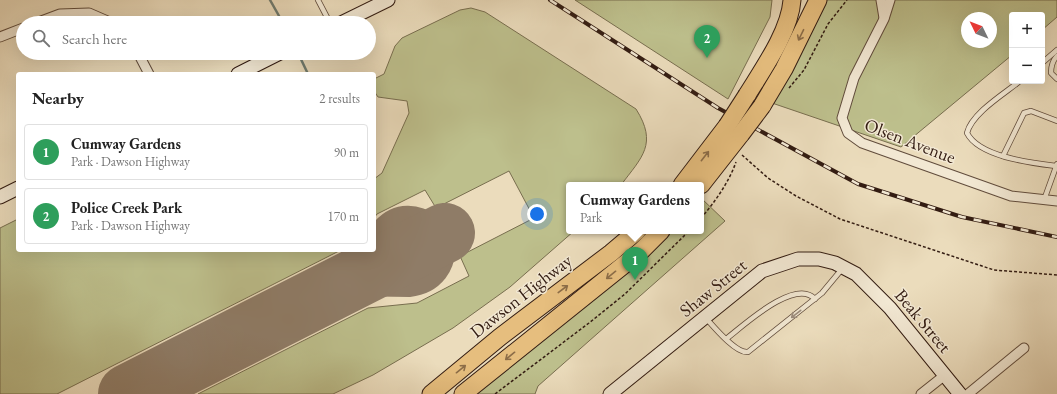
<!DOCTYPE html>
<meta charset="utf-8">
<style>
:root{--surface:#fff;--page:#f6f6f6;--text:#222;--muted:#767676;--line:#e0e0e0;--accent:#8f2418}
body{margin:0;font-family:"EB Garamond",serif;background:var(--page);color:var(--text)}
.controls{position:absolute;right:12px;top:12px;display:grid;overflow:hidden;border-radius:4px;box-shadow:0 4px 16px #0002}
.controls button{width:36px;height:36px;display:grid;place-items:center;padding:0;border:0;border-bottom:1px solid var(--line);background:var(--surface);color:var(--text);font:20px sans-serif}
.compass{position:absolute;left:961px;top:12px;width:36px;height:36px;border-radius:50%;background:var(--surface);box-shadow:0 4px 16px #0002;rotate:313deg}
.you{position:absolute;left:537px;top:214px;width:14px;height:14px;margin:-10px;border:3px solid #fff;border-radius:50%;background:#1a73e8;box-shadow:0 0 0 6px #1a73e833}
.badge{display:grid;place-items:center;width:26px;height:26px;border-radius:50%;background:var(--accent);color:#fff;font-size:13px;font-weight:700}
.pin{position:absolute;translate:-50% -33px;filter:drop-shadow(0 1px 2px #0008)}
.pin::after{content:'';position:absolute;top:21px;width:14px;height:12px;background:inherit;clip-path:polygon(0 0,100% 0,50% 100%)}
.popup{position:absolute;left:566px;top:182px;width:138px;height:52px;box-sizing:border-box;display:grid;place-content:center;border-radius:4px;background:var(--surface);filter:drop-shadow(0 1px 3px #0005);font-size:13px;white-space:nowrap;color:var(--muted)}
.popup b{font-size:15px;color:var(--text)}
.popup::after{content:'';position:absolute;left:50%;top:100%;margin-left:-8px;border:8px solid transparent;border-top-color:var(--surface)}
.list{margin:0;padding:0;list-style:none}
h2{display:flex;justify-content:space-between;align-items:center;height:52px;margin:0;padding:0 16px;font-size:17px}
h2 small{font-size:13px;font-weight:400;color:var(--muted)}
.list li{display:grid;grid-template-columns:26px 1fr auto;gap:12px;align-items:center;box-sizing:border-box;height:56px;margin:0 8px 8px;padding:0 8px;border:1px solid var(--line);border-radius:4px}
.list b{display:block;font-size:15px;white-space:nowrap}
.list p{margin:0;font-size:13px;white-space:nowrap;color:var(--muted)}
.list em{font-size:13px;font-style:normal;color:var(--muted)}
.icon{flex:none;width:22px;height:22px;fill:none;stroke:currentColor;stroke-width:2;stroke-linecap:round;stroke-linejoin:round}
.map{position:relative;flex:none;width:1057px;height:394px;overflow:hidden}
.search{position:absolute;background:var(--surface);box-shadow:0 4px 16px #0002;left:16px;top:16px;width:360px;height:44px;display:flex;align-items:center;gap:10px;box-sizing:border-box;padding:0 14px;border-radius:22px;color:var(--muted);font-size:15px}
.panel{position:absolute;background:var(--surface);box-shadow:0 4px 16px #0002;left:16px;top:72px;width:360px;height:180px;border-radius:4px}
.map>svg:first-child{display:block}
</style>
<div class="map">
<svg width="1057" height="394" viewBox="0 0 1057 394">
<rect width="100%" height="100%" fill="#ebdcbc"/>
<filter id="stains"><feTurbulence type="fractalNoise" baseFrequency=".005" numOctaves="4"/><feColorMatrix values="0 0 0 0 .2 0 0 0 0 .09 0 0 0 0 .02 0 0 0 .5 -.17"/></filter>
<radialGradient id="worn" r=".72"><stop offset=".6" stop-color="#630" stop-opacity="0"/><stop offset="1" stop-color="#630" stop-opacity=".3"/></radialGradient>
<g fill="#bdbf8c" stroke="#786e4f" fill-rule="evenodd">
<polygon points="575,0 772,0 770,17 728,99"/>
<path d="M824 0H1057V17L1042 30V15H1012V55L901 147 769 102ZM967 18H991V42H967Z"/>
<path d="M471 8 485 12 636 109C658 144 642 157 621 185H569V231H574L510 287 453 328 373 375 333 394H198L368 308 417 303 469 276 460 256 534 218 509 171 436 208 425 190 377 214 374 218V179L382 173 409 113 407 101 378 97 374 91V79L384 74 395 46 402 38 460 10Z"/>
<polygon points="701,198 725,221 538,386 535,394 473,394 667,231 701,231"/>
<polygon points="18,219 18,250 341,250 57,394 0,394 0,228"/>
</g>
<g fill="none" stroke-linecap="round" stroke-linejoin="round">
<g stroke="#707c70" stroke-width="2.5">
<polyline points="270,0 283,23"/>
<polyline points="298,53 308,74"/>
</g>
<g stroke="#8f7c67" stroke-width="24">
<path d="M345 284 409 285C419 284 429 280 436 271 461 237 412 198 384 229 379 234 377 241 374 248"/>
<polyline points="303,305 355,277 364,269 373,250"/>
</g>
<polyline stroke="#8f7c67" stroke-width="60" points="128,394 445,233"/>
<defs>
<g id="lane">
<polyline points="318,0 330,23"/>
<path d="M1057 56C1052 61 1051 66 1051 73L1057 79"/>
<polyline points="1042,63 1057,50"/>
<path d="M1020 81C1004 94 972 113 967 133 979 157 1032 163 1056 166"/>
<polyline points="1003,156 1024,113 1031,111 1057,121"/>
<polyline points="1044,200 1057,164"/>
<path d="M705 317C713 326 736 354 748 352L822 293 842 269"/>
<path d="M726 339C742 327 795 277 815 299"/>
</g>
<g id="street">
<polyline points="881,0 884,18"/>
<polyline points="890,0 884,19 854,78 842,118 848,133 862,143 1011,196 1057,201"/>
<polyline points="36,23 60,14 89,13 112,23"/>
<polyline points="0,37 23,28"/>
<polyline points="138,53 149,74"/>
<polyline points="921,394 945,375"/>
<polyline points="968,394 1024,348"/>
</g>
<g id="secondary">
<polyline points="341,23 388,0"/>
<polyline points="238,74 280,53"/>
<polyline points="0,197 18,188"/>
<polyline points="610,394 762,271 798,259 819,259 835,263 856,274 890,308 960,394"/>
</g>
<g id="highway">
<path d="M747 95C763 69 790 31 792 0"/>
<polyline points="762,106 784,69 818,0"/>
<polyline points="682,185 727,126"/>
<polyline points="701,185 741,134"/>
<polyline points="431,394 500,337 611,253 637,231"/>
<polyline points="463,394 641,251 661,231"/>
</g>
</defs>
<use href="#lane" stroke="#614c3c" stroke-width="6"/>
<use href="#street" stroke="#614c3c" stroke-width="11"/>
<use href="#secondary" stroke="#331c12" stroke-width="15"/>
<use href="#highway" stroke="#331c12" stroke-width="19"/>
<g stroke="#331c12" stroke-width="1.5" stroke-dasharray="3 2" stroke-linecap="butt">
<polyline points="789,88 804,70 828,24 847,0"/>
<polyline points="742,155 768,178 796,196 840,219 994,270 1057,275"/>
<path d="M701 218C715 202 729 182 736 162"/>
<polyline points="495,394 589,323 625,294 689,231"/>
</g>
<use href="#lane" stroke="#f2e8d3" stroke-width="4.5"/>
<use href="#street" stroke="#f2e8d3" stroke-width="9"/>
<use href="#secondary" stroke="#f2e8d3" stroke-width="13"/>
<use href="#highway" stroke="#e6be7e" stroke-width="17"/>
<defs>
<polyline id="rail" points="550,0 718,108 858,184 962,217 1057,237"/>
</defs>
<use href="#rail" stroke="#331c12" stroke-width="4"/>
<use href="#rail" stroke="#f2e8d3" stroke-width="2.5" stroke-dasharray="8" stroke-linecap="butt"/>
<defs>
<g id="highway-bridge">
<polyline points="727,126 747,95"/>
<polyline points="741,134 762,106"/>
</g>
</defs>
<use href="#highway-bridge" stroke="#331c12" stroke-width="19" stroke-linecap="butt"/>
<use href="#highway-bridge" stroke="#e6be7e" stroke-width="17"/>
</g>
<defs><path id="oneway-shaft" d="M-6 0H5M1.5-3L5.5 0L1.5 3" fill="none" stroke-width="1.6" stroke-linecap="round" stroke-linejoin="round"/></defs>
<g stroke="#8c6d48">
<use href="#oneway-shaft" transform="translate(801 35) rotate(116)"/>
<use href="#oneway-shaft" transform="translate(705 156) rotate(-52)"/>
<use href="#oneway-shaft" transform="translate(611 275) rotate(141)"/>
<use href="#oneway-shaft" transform="translate(563 289) rotate(-37)"/>
<use href="#oneway-shaft" transform="translate(510 356) rotate(141)"/>
<use href="#oneway-shaft" transform="translate(461 369) rotate(-39)"/>
</g>
<use stroke="#9c8c7c" href="#oneway-shaft" transform="translate(796 314) rotate(142)"/>
<g text-anchor="middle" stroke-width="3" stroke-linejoin="round" paint-order="stroke">
<g font-size="18" fill="#331c12" stroke="#f2e8d3">
<text transform="translate(910 141) rotate(21)" y="6">Olsen Avenue</text>
<text transform="translate(713 288) rotate(-39)" y="6">Shaw Street</text>
<text transform="translate(521 296) rotate(-38)" y="6">Dawson Highway</text>
<text transform="translate(923 321) rotate(50)" y="6">Beak Street</text>
</g>
</g>
<rect width="100%" height="100%" filter="url(#stains)"/>
<rect width="100%" height="100%" fill="url(#worn)"/>
</svg>
<div class="controls">
<button>+</button>
<button>−</button>
</div>
<svg class="compass" viewBox="-18 -18 36 36"><path d="M0-13l5 13h-10z" fill="#e53935"/><path d="M0 13l5-13h-10z" fill="#767676"/></svg>
<div class="you"></div>
<div class="pin badge" style="left:635px;top:280px;background:#2e9e5b">1</div>
<div class="popup"><b>Cumway Gardens</b>Park</div>
<div class="pin badge" style="left:707px;top:58px;background:#2e9e5b">2</div>
<div class="search"><svg class="icon" aria-label="search" viewBox="0 0 24 24"><circle cx="10" cy="10" r="6"/><path d="M15 15l6 6"/></svg>Search here</div>
<section class="panel">
<h2>Nearby<small>2 results</small></h2>
<ul class="list">
<li><span class="badge" style="background:#2e9e5b">1</span><div><b>Cumway Gardens</b><p>Park · Dawson Highway</p></div><em>90 m</em></li>
<li><span class="badge" style="background:#2e9e5b">2</span><div><b>Police Creek Park</b><p>Park · Dawson Highway</p></div><em>170 m</em></li>
</ul>
</section>
</div>
